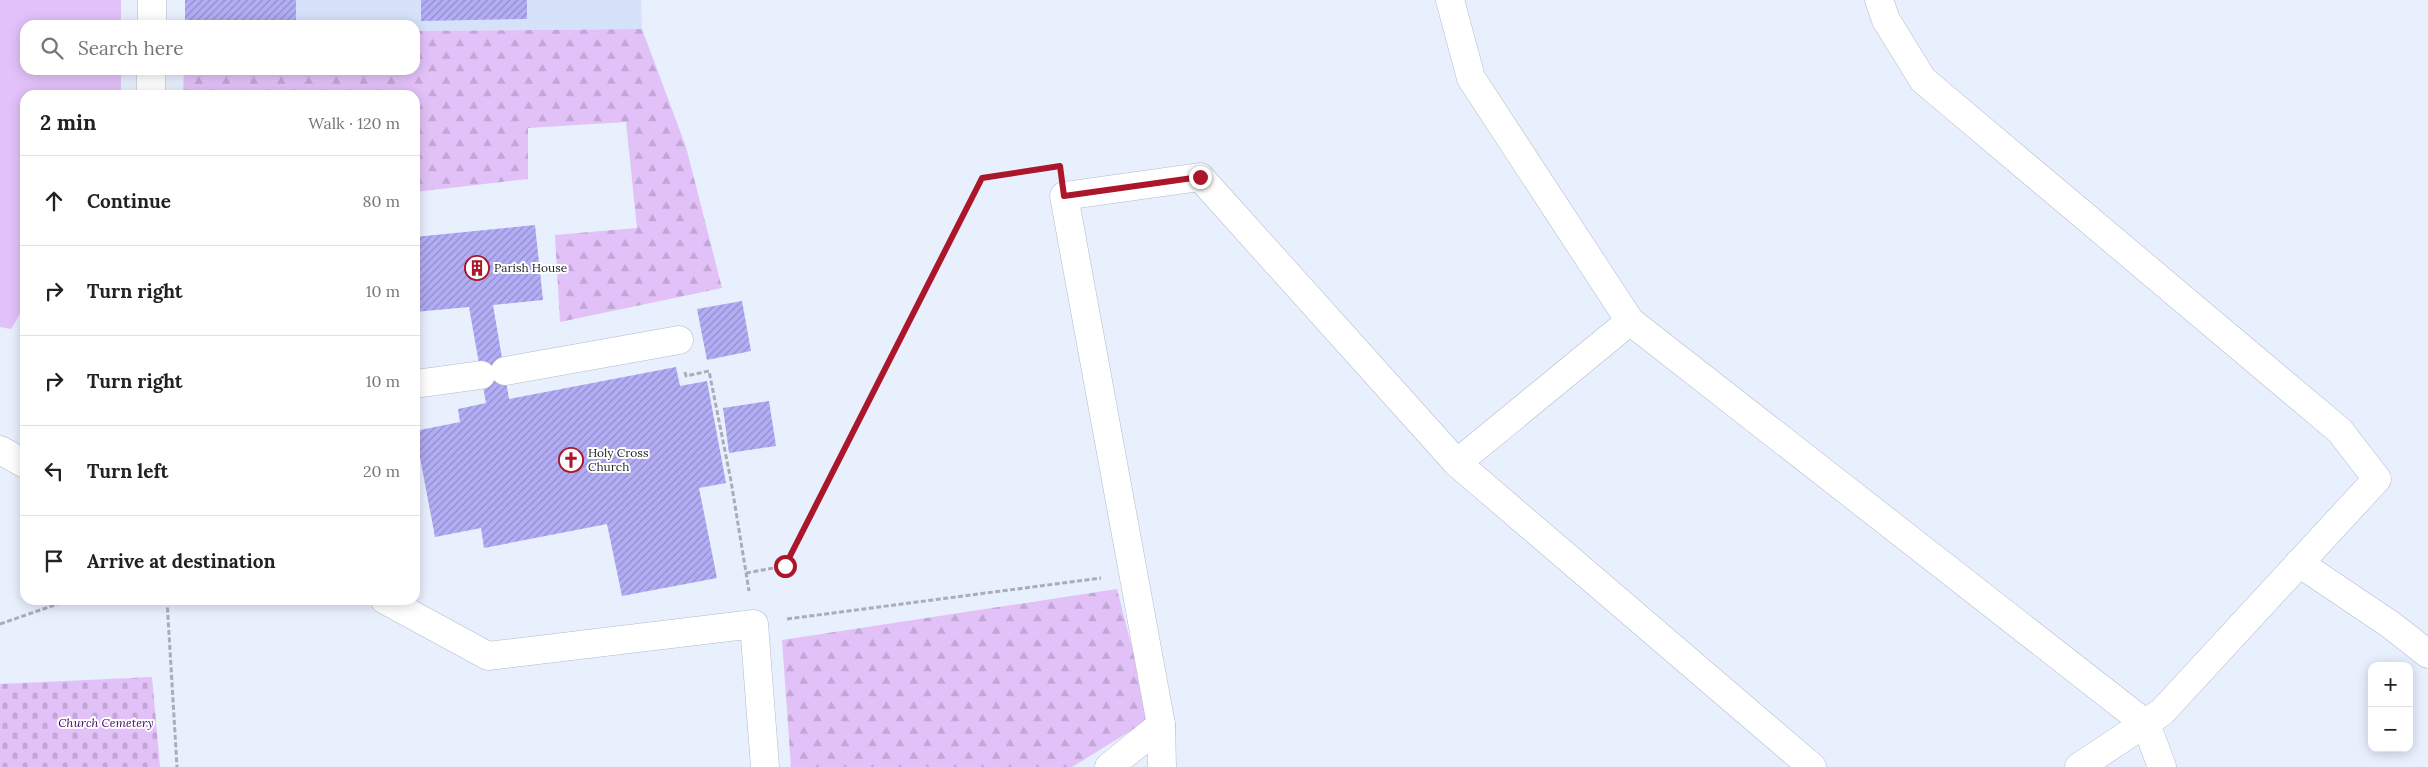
<!DOCTYPE html>
<meta charset="utf-8">
<style>
:root{--surface:#fff;--page:#f6f6f6;--text:#222;--muted:#767676;--line:#e0e0e0}
body{margin:0;font-family:Lora,serif;background:var(--page);color:var(--text)}
.controls{position:absolute;right:15px;bottom:15px;display:grid;overflow:hidden;border-radius:10px;box-shadow:0 2px 12px #0003}
.controls button{width:45px;height:45px;display:grid;place-items:center;padding:0;border:0;border-bottom:1px solid var(--line);background:var(--surface);color:var(--text);font:25px sans-serif}
.stop{position:absolute;width:15px;height:15px;margin:-11px;border:4px solid #ab162b;border-radius:50%;background:#fff}
.stop.end{background:#ab162b;border-color:#fff;box-shadow:0 1px 5px #0008}
.list{margin:0;padding:0;list-style:none}
h2{display:flex;justify-content:space-between;align-items:center;height:65px;margin:0;padding:0 20px;font-size:21px}
h2 small{font-size:16px;font-weight:400;color:var(--muted)}
.list li{display:grid;grid-template-columns:32px 1fr auto;gap:15px;align-items:center;box-sizing:border-box;height:90px;padding:0 20px;border-top:1px solid var(--line)}
.list b{display:block;font-size:19px;white-space:nowrap}
.list em{font-size:16px;font-style:normal;color:var(--muted)}
.icon{flex:none;width:28px;height:28px;fill:none;stroke:currentColor;stroke-width:2;stroke-linecap:round;stroke-linejoin:round}
.map{position:relative;flex:none;width:2428px;height:767px;overflow:hidden}
.search{position:absolute;background:var(--surface);box-shadow:0 2px 12px #0003;left:20px;top:20px;width:400px;height:55px;display:flex;align-items:center;gap:12px;box-sizing:border-box;padding:0 18px;border-radius:15px;color:var(--muted);font-size:19px}
.panel{position:absolute;background:var(--surface);box-shadow:0 2px 12px #0003;left:20px;top:90px;width:400px;height:515px;border-radius:15px}
.map>svg:first-child{display:block}
</style>
<div class="map">
<svg width="2428" height="767" viewBox="0 0 2428 767">
<defs>
<pattern id="forest-firs" width="22" height="20" patternUnits="userSpaceOnUse" patternTransform="scale(1.25)"><rect width="22" height="20" fill="#e2c1f8"/><path d="M5 1l3.5 6h-7zM16 11l3.5 6h-7z" fill="#c2a6d5"/></pattern>
<pattern id="cemetery-stones" width="16" height="16" patternUnits="userSpaceOnUse" patternTransform="scale(1.25)"><rect width="16" height="16" fill="#e2c1f8"/><path d="M2 7V4a2 2 0 0 1 4 0v3zM10 15v-3a2 2 0 0 1 4 0v3z" fill="#c2a6d5"/></pattern>
<pattern id="building-hatch" width="6" height="6" patternUnits="userSpaceOnUse" patternTransform="scale(1.25)"><rect width="6" height="6" fill="#b3adf6"/><path d="M-1 1l2-2M0 6l6-6M5 7l2-2" fill="none" stroke="#918dc7"/></pattern>
</defs>
<rect width="100%" height="100%" fill="#e8effd"/>
<polygon fill="#d6e2fa" points="296,0 641,0 642,29 415,31 415,25 296,25"/>
<polygon fill="#e2c1f8" points="0,0 121,0 121,25 25,25 25,70 121,70 121,95 25,95 25,305 11,329 0,327"/>
<g fill="url(#forest-firs)">
<polygon points="642,29 686,147 722,288 560,322 555,235 637,228 626,122 528,128 528,179 415,192 415,95 183,95 184,70 415,70 415,31"/>
<polygon points="1117,589 1150,719 1072,767 791,767 782,640"/>
</g>
<polygon fill="url(#cemetery-stones)" points="152,677 160,767 0,767 0,684"/>
<g fill="url(#building-hatch)">
<rect x="185" y="0" width="111" height="25"/>
<polygon points="421,0 527,0 527,19 421,21"/>
<polygon points="535,225 543,300 493,305 509,399 676,367 680,386 707,381 726,483 699,488 717,578 622,596 607,524 484,548 481,528 435,537 415,431 460,422 458,409 486,403 469,307 415,312 415,237"/>
<polygon points="742,301 751,351 707,360 697,309"/>
<polygon points="769,401 776,446 729,453 723,408"/>
</g>
<g fill="none" stroke-linecap="round" stroke-linejoin="round">
<defs>
<g id="minor">
<polyline points="1450,0 1471,78 1630,321 2146,724 2162,767"/>
<polyline points="1879,0 1886,20 1923,80 2340,431 2377,479 2162,712 2079,767"/>
<polyline points="152,25 152,0"/>
<polyline points="151,95 151,70"/>
<polyline points="505,371 679,340"/>
<polyline points="415,384 481,375"/>
<polyline points="0,450 25,464"/>
<polyline points="1457,463 1630,321"/>
<polyline points="2299,563 2391,625 2428,654"/>
<polyline points="385,600 488,656 754,624 765,767"/>
<polyline points="1161,725 1162,767"/>
<polyline points="1109,767 1161,725 1064,196 1200,177 1457,463 1812,767"/>
</g>
</defs>
<use href="#minor" stroke="#b2bbcb" stroke-width="29"/>
<g stroke="#a8aeb9" stroke-width="3" stroke-dasharray="5 2.5" stroke-linecap="butt">
<polyline points="685,372 686,376 709,371 731,481 749,591"/>
<polyline points="746,573 785,566 982,179 1044,168"/>
<polyline points="167,600 177,767"/>
<polyline points="787,619 1101,578"/>
<polyline points="0,624 69,600"/>
</g>
<use href="#minor" stroke="#fff" stroke-width="28"/>
</g>
<g fill="none" stroke-linecap="round" stroke-linejoin="round">
<polyline stroke="#ab162b" stroke-width="6" points="785,566 982,178 1060,166 1064,196 1200,177"/>
</g>
<defs>
<symbol id="building-ring" viewBox="-11 -11 22 22"><circle r="9.5" fill="#fff" stroke="#ab162b" stroke-width="1.5"/><path d="M-4-6H4V6H1V3H-1V6H-4ZM-2.5-4.3h1.7v1.8h-1.7ZM.8-4.3h1.7v1.8H.8ZM-2.5-1h1.7V.8h-1.7ZM.8-1h1.7V.8H.8Z" fill="#ab162b"/></symbol>
<symbol id="church-ring" viewBox="-11 -11 22 22"><circle r="9.5" fill="#fff" stroke="#ab162b" stroke-width="1.5"/><path d="M-1.2-6h2.4v3.5h3.3v2.4h-3.3V6h-2.4V-.1h-3.3v-2.4h3.3Z" fill="#ab162b"/></symbol>
</defs>
<g fill-rule="evenodd">
<use href="#building-ring" x="463" y="254" width="28" height="28"/>
<use href="#church-ring" x="557" y="446" width="28" height="28"/>
</g>
<g text-anchor="middle" stroke-width="4" stroke-linejoin="round" paint-order="stroke">
<g font-size="12" fill="#22252b" stroke="#fff" text-anchor="start">
<text x="494" y="272">Parish House</text>
<text x="588" y="457">Holy Cross<tspan x="588" dy="14">Church</tspan></text>
</g>
<g font-size="12" font-style="italic" fill="#4a0069" stroke="#fff">
<text x="106" y="727">Church Cemetery</text>
</g>
</g>
</svg>
<div class="controls">
<button>+</button>
<button>−</button>
</div>
<div class="stop" style="left:785px;top:566px"></div>
<div class="stop end" style="left:1200px;top:177px"></div>
<div class="search"><svg class="icon" aria-label="search" viewBox="0 0 24 24"><circle cx="10" cy="10" r="6"/><path d="M15 15l6 6"/></svg>Search here</div>
<section class="panel">
<h2>2 min<small>Walk · 120 m</small></h2>
<ul class="list">
<li><svg class="icon" aria-label="ahead" viewBox="0 0 24 24"><path d="M12 20V5M6 11l6-6 6 6"/></svg><div><b>Continue</b></div><em>80 m</em></li>
<li><svg class="icon" aria-label="right" viewBox="0 0 24 24"><path d="M7 20v-9h11M14 6l5 5-5 5"/></svg><div><b>Turn right</b></div><em>10 m</em></li>
<li><svg class="icon" aria-label="right" viewBox="0 0 24 24"><path d="M7 20v-9h11M14 6l5 5-5 5"/></svg><div><b>Turn right</b></div><em>10 m</em></li>
<li><svg class="icon" aria-label="left" viewBox="0 0 24 24"><path d="M17 20v-9H6M10 6l-5 5 5 5"/></svg><div><b>Turn left</b></div><em>20 m</em></li>
<li><svg class="icon" aria-label="arrive" viewBox="0 0 24 24"><path d="M6 21V4h12l-3 4 3 4H6"/></svg><div><b>Arrive at destination</b></div></li>
</ul>
</section>
</div>
